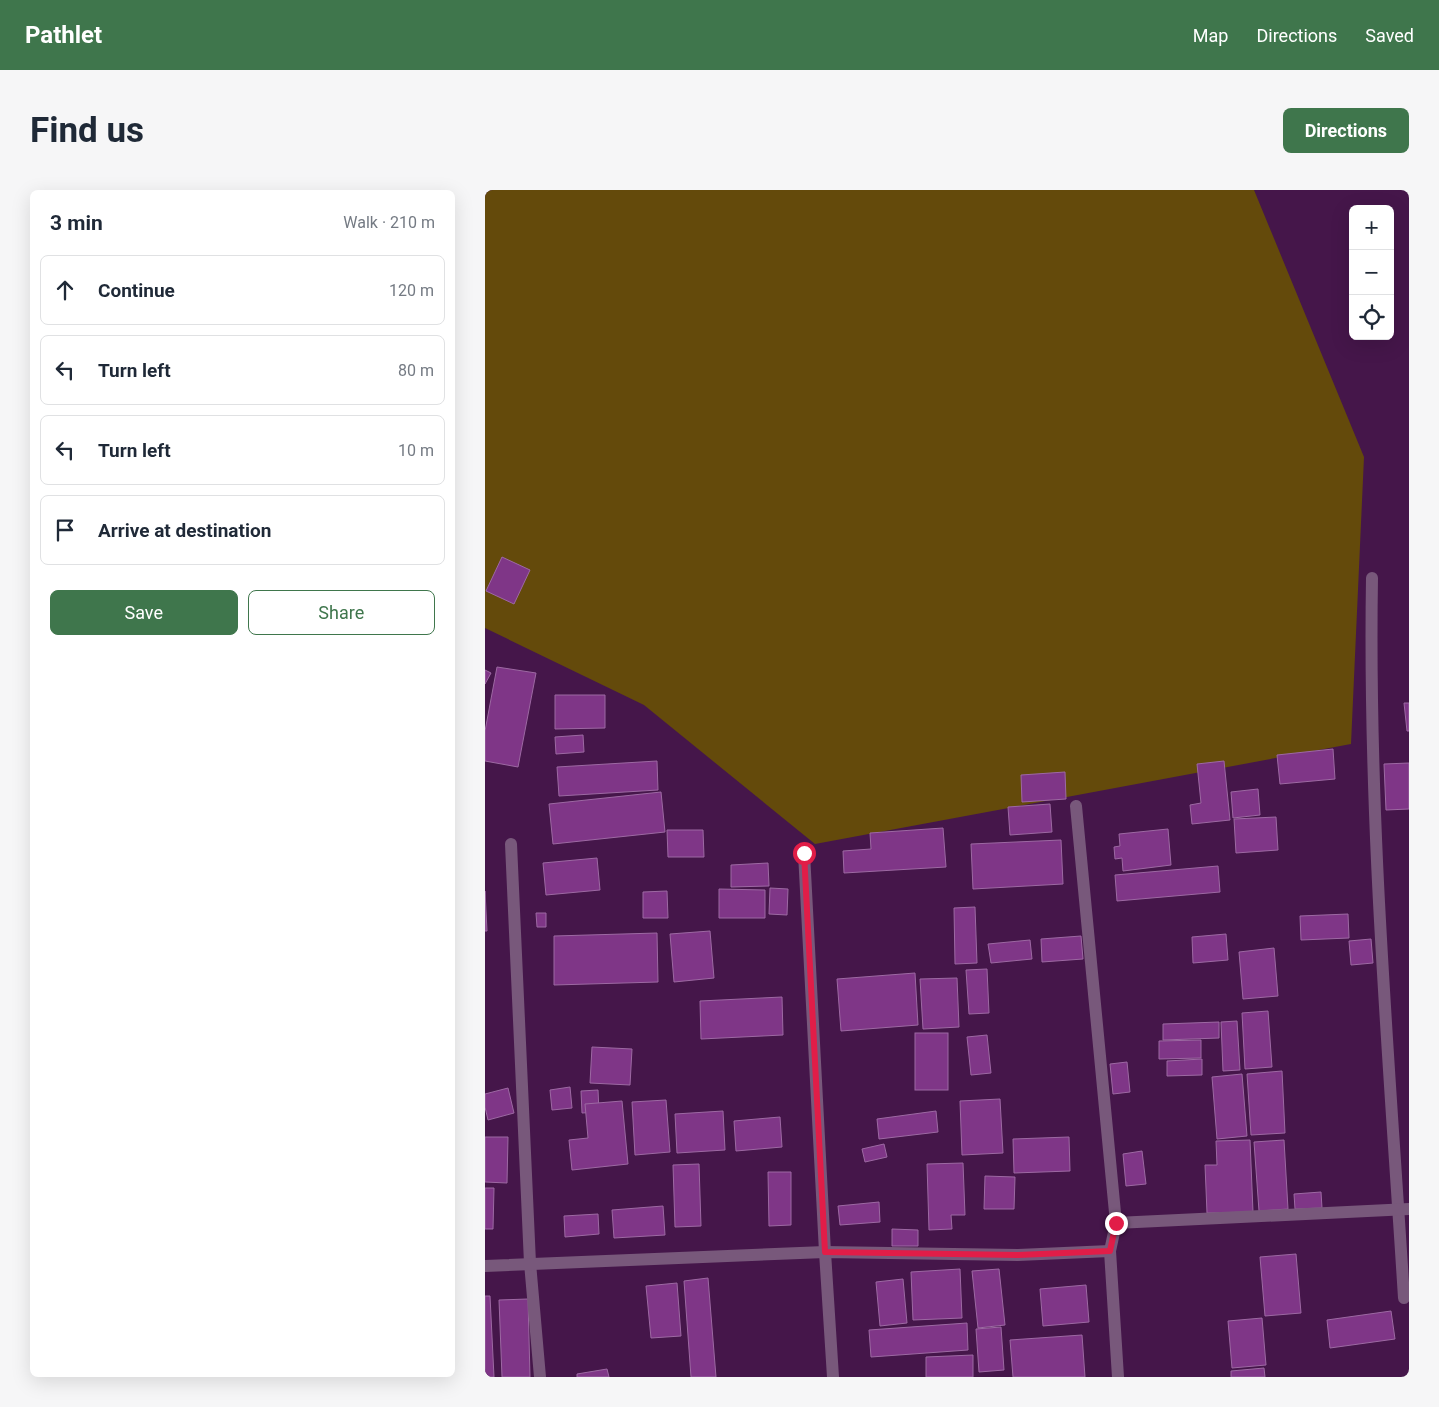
<!DOCTYPE html>
<meta charset="utf-8">
<style>
:root{--surface:#fff;--page:#f6f6f7;--text:#1f2937;--muted:#747a83;--line:#e0e1e3;--accent:#3f764c}
body{margin:0;font-family:Roboto,sans-serif;background:var(--page);color:var(--text)}
.controls{position:absolute;right:15px;top:15px;display:grid;overflow:hidden;border-radius:8px;box-shadow:0 5px 20px #0002}
.controls button{width:45px;height:45px;display:grid;place-items:center;padding:0;border:0;border-bottom:1px solid var(--line);background:var(--surface);color:var(--text);font:25px sans-serif}
.stop{position:absolute;width:15px;height:15px;margin:-11px;border:4px solid #e11d48;border-radius:50%;background:#fff}
.stop.end{background:#e11d48;border-color:#fff;box-shadow:0 1px 5px #0008}
.list{margin:0;padding:0;list-style:none}
h2{display:flex;justify-content:space-between;align-items:center;height:65px;margin:0;padding:0 20px;font-size:21px}
h2 small{font-size:16px;font-weight:400;color:var(--muted)}
.list li{display:grid;grid-template-columns:32px 1fr auto;gap:15px;align-items:center;box-sizing:border-box;height:70px;margin:0 10px 10px;padding:0 10px;border:1px solid var(--line);border-radius:8px}
.list b{display:block;font-size:19px;white-space:nowrap}
.list em{font-size:16px;font-style:normal;color:var(--muted)}
.actions{display:flex;gap:10px;padding:15px 20px}
.actions a{flex:1;padding:11px 0;border:1px solid var(--accent);border-radius:8px;text-align:center;font-size:18px;color:var(--accent)}
.actions .main{background:var(--accent);color:#fff}
.icon{flex:none;width:28px;height:28px;fill:none;stroke:currentColor;stroke-width:2;stroke-linecap:round;stroke-linejoin:round}
.map{position:relative;flex:none;width:924px;height:1187px;overflow:hidden;border-radius:8px}
header{display:flex;align-items:center;gap:30px;box-sizing:border-box;height:70px;padding:0 25px;background:var(--accent);color:#fff}
header strong{font-size:24px}
nav{display:flex;gap:28px;margin-inline-start:auto;font-size:18px}
.intro{display:flex;align-items:center;justify-content:space-between;box-sizing:border-box;height:120px;padding:0 30px}
h1{margin:0;font-size:35px}
.button{padding:12px 22px;border-radius:8px;background:var(--accent);color:#fff;font-size:18px;font-weight:700}
main{display:flex;gap:30px;padding:0 30px}
aside{flex:1;background:var(--surface);border-radius:8px;box-shadow:0 5px 20px #0002}
.map>svg:first-child{display:block}
</style>
<header>
<strong>Pathlet</strong>
<nav><a>Map</a><a>Directions</a><a>Saved</a></nav>
</header>
<div class="intro"><h1>Find us</h1><a class="button">Directions</a></div>
<main>
<aside>
<h2>3 min<small>Walk · 210 m</small></h2>
<ul class="list">
<li><svg class="icon" aria-label="ahead" viewBox="0 0 24 24"><path d="M12 20V5M6 11l6-6 6 6"/></svg><div><b>Continue</b></div><em>120 m</em></li>
<li><svg class="icon" aria-label="left" viewBox="0 0 24 24"><path d="M17 20v-9H6M10 6l-5 5 5 5"/></svg><div><b>Turn left</b></div><em>80 m</em></li>
<li><svg class="icon" aria-label="left" viewBox="0 0 24 24"><path d="M17 20v-9H6M10 6l-5 5 5 5"/></svg><div><b>Turn left</b></div><em>10 m</em></li>
<li><svg class="icon" aria-label="arrive" viewBox="0 0 24 24"><path d="M6 21V4h12l-3 4 3 4H6"/></svg><div><b>Arrive at destination</b></div></li>
</ul>
<div class="actions"><a class="main">Save</a><a>Share</a></div>
</aside>
<div class="map">
<svg width="924" height="1187" viewBox="0 0 924 1187">
<rect width="100%" height="100%" fill="#45164a"/>
<polygon fill="#644a0b" points="0,0 769,0 879,267 866,554 330,654 159,515 0,438"/>
<g fill="#7f3687" stroke="#9d69a3">
<polygon points="17,367 45,380 29,414 1,401"/>
<polygon points="12,477 51,483 33,577 0,571 0,541"/>
<polygon points="0,480 6,483 0,494"/>
<polygon points="70,505 120,505 120,538 70,539"/>
<polygon points="919,513 924,513 924,541 922,541"/>
<polygon points="98,545 99,562 71,564 70,547"/>
<polygon points="848,559 850,589 795,594 792,565"/>
<polygon points="172,571 173,600 74,606 72,577"/>
<polygon points="739,571 745,630 707,634 705,615 716,613 712,574"/>
<polygon points="924,573 924,619 901,620 899,574"/>
<polygon points="580,582 581,609 537,612 536,585"/>
<polygon points="773,599 775,625 748,628 746,602"/>
<polygon points="176,602 180,642 68,654 64,614"/>
<polygon points="565,614 567,642 525,645 523,617"/>
<polygon points="791,627 793,660 751,663 749,629"/>
<polygon points="458,638 461,677 359,683 358,661 386,659 385,643"/>
<polygon points="683,639 686,675 638,681 637,668 630,669 629,657 635,656 634,644"/>
<polygon points="182,640 218,640 219,667 183,667"/>
<polygon points="576,650 578,694 488,699 486,654"/>
<polygon points="112,668 115,700 61,705 58,673"/>
<polygon points="283,673 284,696 246,697 246,675"/>
<polygon points="733,676 735,702 632,711 630,685"/>
<polygon points="285,698 303,699 302,725 284,724"/>
<polygon points="234,699 280,700 280,728 234,728"/>
<polygon points="0,701 2,741 0,741"/>
<polygon points="182,701 183,728 158,728 158,702"/>
<polygon points="490,717 492,773 470,774 469,718"/>
<polygon points="51,723 61,723 61,737 52,737"/>
<polygon points="863,724 864,748 816,750 815,726"/>
<polygon points="225,741 229,788 189,792 185,744"/>
<polygon points="172,743 173,792 69,795 69,746"/>
<polygon points="741,744 743,770 708,773 707,747"/>
<polygon points="596,746 598,769 557,772 556,749"/>
<polygon points="886,749 888,773 866,775 864,751"/>
<polygon points="545,750 547,769 506,773 503,754"/>
<polygon points="789,758 793,806 758,809 754,762"/>
<polygon points="502,779 504,823 484,824 481,780"/>
<polygon points="430,783 433,835 356,841 352,789"/>
<polygon points="472,788 474,837 438,839 435,789"/>
<polygon points="297,807 298,845 216,849 215,811"/>
<polygon points="783,821 787,877 760,879 757,823"/>
<polygon points="752,831 755,880 738,881 736,832"/>
<polygon points="734,832 734,848 678,850 678,834"/>
<rect x="430" y="843" width="33" height="57"/>
<polygon points="502,845 506,883 486,885 482,847"/>
<polygon points="716,850 716,868 674,869 674,851"/>
<polygon points="107,857 147,859 145,895 105,893"/>
<polygon points="717,869 717,885 682,886 682,871"/>
<polygon points="642,872 645,902 628,904 625,874"/>
<polygon points="797,881 800,943 766,945 762,884"/>
<polygon points="757,884 762,946 732,949 727,887"/>
<polygon points="85,897 87,918 67,920 65,900"/>
<polygon points="23,898 29,923 3,930 0,917 0,904"/>
<polygon points="113,900 114,922 97,923 96,901"/>
<polygon points="515,909 518,963 477,965 475,911"/>
<polygon points="181,910 185,962 150,965 147,912"/>
<polygon points="137,911 143,974 87,980 84,950 103,948 100,914"/>
<polygon points="238,921 240,960 192,963 190,924"/>
<polygon points="451,921 453,942 394,949 392,929"/>
<polygon points="295,927 297,957 251,961 249,931"/>
<polygon points="0,947 23,947 22,993 0,992"/>
<polygon points="584,947 585,981 529,983 528,949"/>
<polygon points="765,950 768,1022 722,1023 720,975 732,975 731,951"/>
<polygon points="799,950 803,1019 774,1021 769,952"/>
<polygon points="399,954 402,967 380,972 377,959"/>
<polygon points="657,961 661,994 641,996 638,964"/>
<polygon points="478,973 480,1025 466,1025 467,1039 444,1040 442,974"/>
<polygon points="214,974 216,1036 190,1037 188,975"/>
<polygon points="283,982 306,982 306,1035 284,1036"/>
<polygon points="500,986 530,987 529,1019 499,1019"/>
<polygon points="0,998 9,998 8,1039 0,1039"/>
<polygon points="836,1002 837,1018 810,1019 809,1004"/>
<polygon points="394,1012 395,1032 355,1035 353,1016"/>
<polygon points="178,1016 180,1045 129,1048 127,1020"/>
<polygon points="113,1024 114,1044 80,1047 79,1026"/>
<polygon points="407,1039 433,1040 433,1056 407,1056"/>
<polygon points="811,1064 816,1123 780,1126 775,1067"/>
<polygon points="475,1079 477,1128 428,1130 426,1082"/>
<polygon points="514,1079 520,1135 493,1138 487,1081"/>
<polygon points="223,1088 231,1187 206,1187 199,1091"/>
<polygon points="418,1089 422,1133 395,1136 391,1092"/>
<polygon points="192,1093 196,1146 166,1148 161,1096"/>
<polygon points="601,1095 604,1132 558,1136 555,1099"/>
<polygon points="0,1106 5,1106 9,1187 0,1187"/>
<polygon points="43,1109 45,1187 17,1187 14,1110"/>
<polygon points="906,1121 910,1149 845,1158 842,1130"/>
<polygon points="777,1128 781,1175 747,1178 743,1131"/>
<polygon points="482,1133 483,1160 386,1167 384,1140"/>
<polygon points="516,1137 519,1180 494,1182 491,1139"/>
<polygon points="597,1145 600,1187 528,1187 525,1150"/>
<polygon points="488,1165 488,1187 441,1187 441,1167"/>
<polygon points="779,1178 780,1187 746,1187 746,1181"/>
<polygon points="122,1179 124,1187 92,1187 92,1184"/>
</g>
<g fill="none" stroke-linecap="round" stroke-linejoin="round">
<g stroke="#78587b" stroke-width="12">
<path d="M887 388C883 628 904 868 919 1108"/>
<polyline points="591,616 631,1033 625,1061 633,1187"/>
<polyline points="26,654 45,1073 55,1187"/>
<polyline points="319,663 340,1062 348,1187"/>
<polyline points="631,1033 924,1019"/>
<polyline points="0,1076 340,1062 533,1065 625,1061"/>
</g>
</g>
<g fill="none" stroke-linecap="round" stroke-linejoin="round">
<polyline stroke="#e11d48" stroke-width="6" points="319,663 340,1062 533,1065 625,1061 631,1033"/>
</g>
</svg>
<div class="controls">
<button>+</button>
<button>−</button>
<button><svg class="icon" aria-label="locate" viewBox="0 0 24 24"><circle cx="12" cy="12" r="6"/><path d="M12 2v4M12 18v4M2 12h4M18 12h4"/></svg></button>
</div>
<div class="stop" style="left:319px;top:663px"></div>
<div class="stop end" style="left:631px;top:1033px"></div>
</div>
</main>
